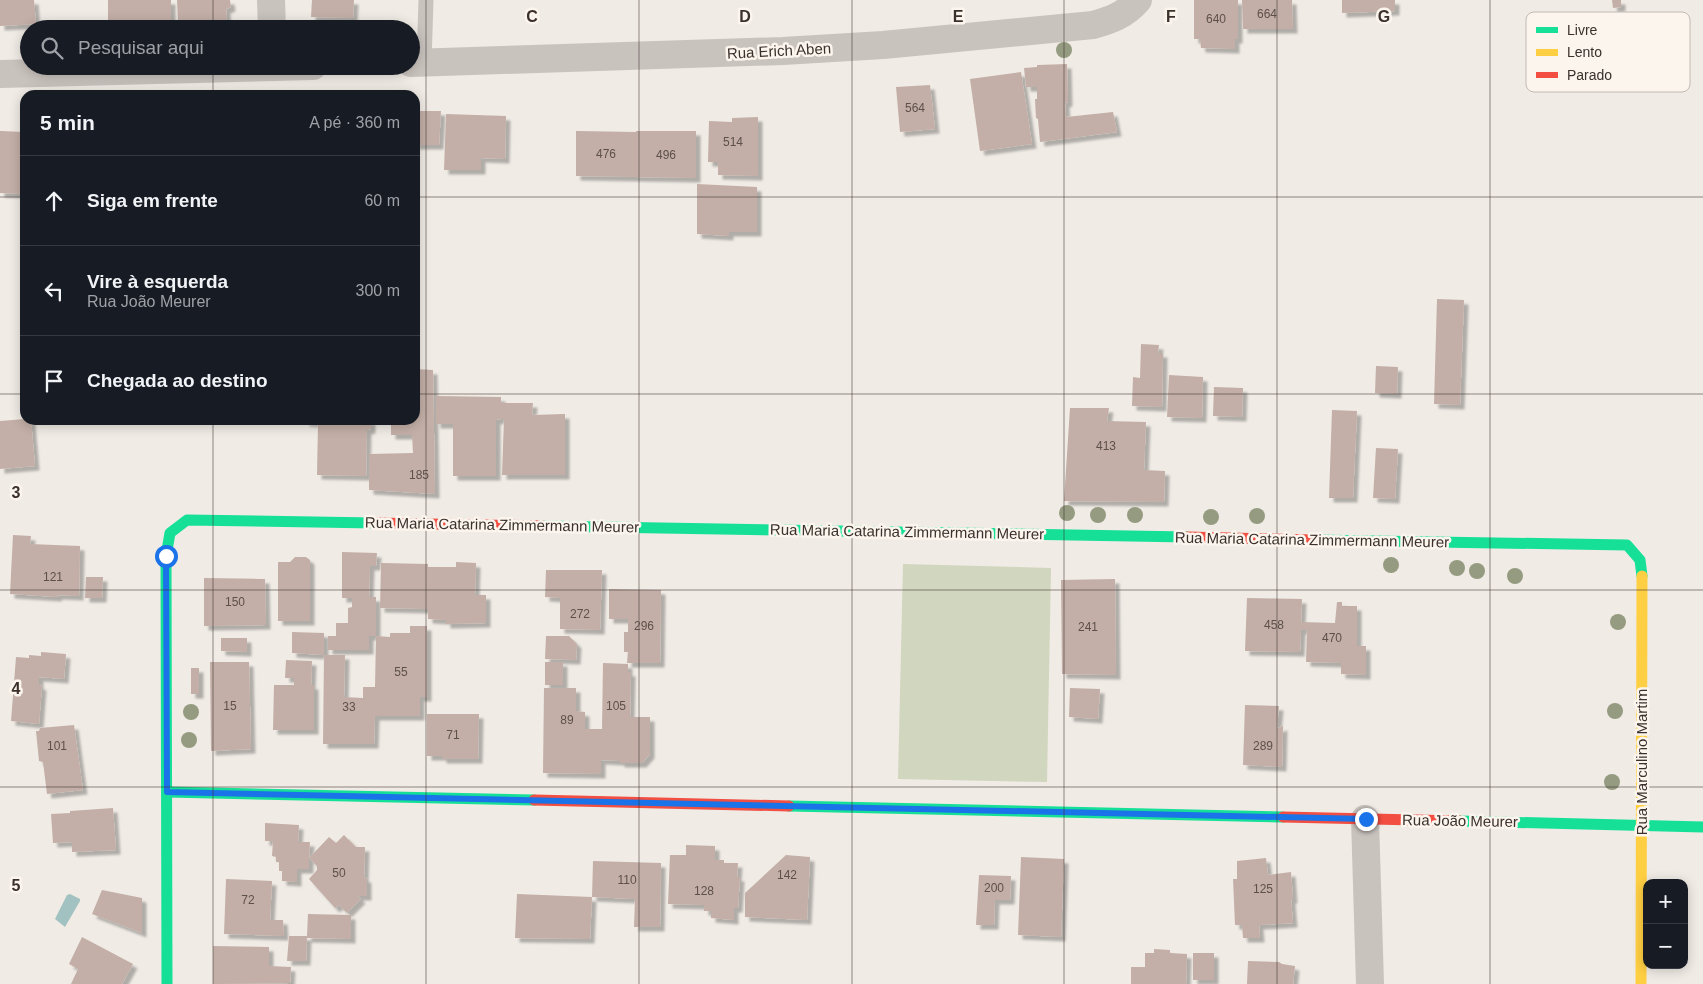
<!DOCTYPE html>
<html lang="pt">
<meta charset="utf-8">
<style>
:root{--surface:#171b24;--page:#20242c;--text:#f1f3f6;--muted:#9ea1a6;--line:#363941}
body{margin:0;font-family:Helvetica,sans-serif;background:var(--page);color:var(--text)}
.controls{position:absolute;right:15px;bottom:15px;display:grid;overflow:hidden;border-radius:10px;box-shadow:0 2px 12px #0003}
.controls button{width:45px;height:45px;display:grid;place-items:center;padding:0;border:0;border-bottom:1px solid var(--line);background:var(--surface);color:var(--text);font:25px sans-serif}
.stop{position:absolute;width:15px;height:15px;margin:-11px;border:4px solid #1a73e8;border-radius:50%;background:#fff}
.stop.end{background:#1a73e8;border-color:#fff;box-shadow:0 1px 5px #0008}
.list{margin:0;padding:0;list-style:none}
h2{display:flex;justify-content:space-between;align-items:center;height:65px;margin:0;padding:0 20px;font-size:21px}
h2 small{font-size:16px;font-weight:400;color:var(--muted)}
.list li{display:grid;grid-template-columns:32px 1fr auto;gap:15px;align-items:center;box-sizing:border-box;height:90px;padding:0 20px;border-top:1px solid var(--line)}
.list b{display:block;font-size:19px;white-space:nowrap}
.list p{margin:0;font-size:16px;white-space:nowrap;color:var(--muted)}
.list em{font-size:16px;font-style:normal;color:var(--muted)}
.icon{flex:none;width:28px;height:28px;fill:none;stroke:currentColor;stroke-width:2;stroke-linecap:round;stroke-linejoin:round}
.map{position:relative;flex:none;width:1703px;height:984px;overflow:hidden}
.search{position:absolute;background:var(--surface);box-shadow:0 2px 12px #0003;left:20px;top:20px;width:400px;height:55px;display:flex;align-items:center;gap:12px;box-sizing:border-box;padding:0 18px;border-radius:28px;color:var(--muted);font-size:19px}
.panel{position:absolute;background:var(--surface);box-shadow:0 2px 12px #0003;left:20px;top:90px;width:400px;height:335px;border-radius:15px}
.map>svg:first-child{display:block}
</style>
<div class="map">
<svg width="1703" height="984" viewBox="0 0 1703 984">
<defs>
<filter id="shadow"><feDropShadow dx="4.5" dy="4.5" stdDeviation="1" flood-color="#0004"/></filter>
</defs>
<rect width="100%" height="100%" fill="#f0ebe5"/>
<polygon fill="#d1d6bf" points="903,564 1051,568 1047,782 898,779"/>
<polygon fill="#a1c2c1" points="70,894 80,899 80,901 65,927 55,919 67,895"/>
<g fill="#c3afa7" filter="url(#shadow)">
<polygon points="0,0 34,0 36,24 0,26"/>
<rect x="108" y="0" width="63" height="29"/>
<polygon points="177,0 230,0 231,7 226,9 227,29 173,29 173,24 178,23"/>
<polygon points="312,0 354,0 353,18 311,17"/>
<polygon points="1194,0 1238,0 1238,39 1235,39 1235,49 1201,48 1200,39 1194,39"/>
<polygon points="1242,0 1292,0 1293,29 1243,29"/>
<polygon points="1342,0 1395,0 1395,11 1342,13"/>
<polygon points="1612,0 1621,0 1621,7 1613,8"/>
<polygon points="1067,64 1068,102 1065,103 1066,117 1113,112 1117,132 1040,142 1038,119 1036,118 1035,99 1037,99 1037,87 1026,87 1024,68 1037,67 1037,65"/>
<polygon points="1021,72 1032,144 980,151 970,79"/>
<polygon points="930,85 935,129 900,132 896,87"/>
<polygon points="415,111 441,111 439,145 415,145"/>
<polygon points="446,114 506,116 505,159 481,158 481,170 444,170"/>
<polygon points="758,117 758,176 718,175 718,162 708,162 709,121 732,122 732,118"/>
<polygon points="0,131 25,132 25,194 0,193"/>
<polygon points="576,131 636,132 636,131 696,131 696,178 576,176"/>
<polygon points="697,184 757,187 757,232 729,232 729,236 697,234"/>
<polygon points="1437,299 1464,300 1460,405 1434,404"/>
<polygon points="1141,344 1159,345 1158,353 1163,353 1162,407 1132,406 1133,377 1140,378"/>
<polygon points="1376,366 1398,367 1397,394 1375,393"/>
<polygon points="415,369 433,370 435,494 369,490 369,454 413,453 412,435 391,435 391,420 415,420"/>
<polygon points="1169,375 1203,377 1202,418 1167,417"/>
<polygon points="1214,387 1243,388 1242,417 1213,416"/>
<polygon points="436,396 501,397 501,403 533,403 532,415 565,414 565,475 502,475 504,419 501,419 496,420 496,476 453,476 453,424 436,424"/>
<polygon points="1070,408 1109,408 1107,421 1146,422 1144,470 1165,471 1164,502 1064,501"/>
<polygon points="1332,410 1357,411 1353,498 1329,498"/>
<polygon points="25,419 31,420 35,466 0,469 0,421"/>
<polygon points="305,420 371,420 371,429 367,430 366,476 317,475 318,423 305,422"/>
<polygon points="1376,448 1398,449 1395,499 1373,498"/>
<polygon points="13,535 31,536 30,544 80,546 79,596 58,595 57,597 10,594"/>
<polygon points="342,552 377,553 376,566 370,566 369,597 376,597 376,636 369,636 369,650 328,650 328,636 336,636 336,623 348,623 348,608 352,607 352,598 342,598"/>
<polygon points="295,557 306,557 310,560 310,621 278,621 278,562 290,562"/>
<polygon points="456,562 476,563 475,595 486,595 486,623 446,624 446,620 428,619 428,609 380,608 381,563 428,564 428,567 456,567"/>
<polygon points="546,570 602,570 600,630 560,629 560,598 545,597"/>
<polygon points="86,577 103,577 102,598 85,598"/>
<polygon points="204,578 265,579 266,625 204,626"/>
<polygon points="1115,579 1116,675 1062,674 1061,580"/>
<polygon points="609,589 661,590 660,663 627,663 628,652 624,652 624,632 628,632 628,619 609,619"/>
<polygon points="1247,598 1302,599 1301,622 1335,623 1337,602 1342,602 1342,606 1357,606 1357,646 1366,646 1366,675 1341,674 1341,663 1306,662 1307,630 1301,630 1300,652 1245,651"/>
<polygon points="410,626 427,626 427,697 420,697 420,716 375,716 374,744 323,744 324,655 292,653 292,632 324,633 324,655 345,655 344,697 363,698 363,687 375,687 376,636 390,637 390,633 410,633"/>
<polygon points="546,636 569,636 577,644 576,660 545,659"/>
<polygon points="221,638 247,638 247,652 221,651"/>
<polygon points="41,652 66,654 64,679 39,677 39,685 42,686 39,724 11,721 16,657 29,658 29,655 41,656"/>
<polygon points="286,660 312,661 311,685 314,685 314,730 273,730 274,685 294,685 294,678 285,678"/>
<polygon points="210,662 249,662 251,749 211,751"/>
<rect x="545" y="662" width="18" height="23"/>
<polygon points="603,663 628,664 628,672 631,672 630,717 650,717 650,754 642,763 620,763 620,761 601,760 601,774 543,773 544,688 576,688 576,711 585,712 585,729 602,729"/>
<rect x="191" y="668" width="8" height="26"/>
<polygon points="1070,688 1100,689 1098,719 1069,717"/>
<polygon points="1245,705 1279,706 1277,728 1283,726 1282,767 1243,765"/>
<polygon points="427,714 479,714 478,759 442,759 442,756 427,756"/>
<polygon points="74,725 83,790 47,794 43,762 39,761 36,731 39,731 40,728"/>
<polygon points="113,808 116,850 72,852 72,842 53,843 51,814 70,813 70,811"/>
<polygon points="265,823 299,825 298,842 310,842 309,858 329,837 336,843 344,835 356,847 365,847 364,877 367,879 367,896 358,896 361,899 347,913 339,905 335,908 309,879 317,870 317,866 309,858 309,869 297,869 297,882 282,881 282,871 279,871 279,862 276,862 276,857 272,856 273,841 265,841"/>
<polygon points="686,845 715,846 715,860 724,860 724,863 738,863 737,877 740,877 738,908 734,908 734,920 711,918 711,911 704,911 704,905 668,904 670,855 686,855"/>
<polygon points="786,855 810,857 807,920 745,917 745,893"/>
<polygon points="1021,857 1064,859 1061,937 1018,935"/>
<polygon points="1266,858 1268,875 1291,872 1293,899 1291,899 1293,923 1259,925 1260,938 1243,938 1242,925 1235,925 1233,879 1237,879 1237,861"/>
<polygon points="593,861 661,863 660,927 634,927 635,899 592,897"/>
<polygon points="979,875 1011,876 1010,900 995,900 994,925 976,925"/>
<polygon points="226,879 272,881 270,920 283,920 284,936 224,934"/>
<polygon points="102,890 142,898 142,933 92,914"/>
<polygon points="517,894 592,897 590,939 515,938"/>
<polygon points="308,914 351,915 351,939 307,938 307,936 306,961 287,961 289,936 307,936"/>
<polygon points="82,937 133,964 122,984 71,984 78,969 69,964"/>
<polygon points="213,946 269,947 269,966 291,967 290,983 213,984"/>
<polygon points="1154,949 1170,950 1170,953 1187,954 1186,984 1131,984 1131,967 1145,967 1145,953 1154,953"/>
<rect x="1193" y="953" width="21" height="27"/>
<polygon points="1248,961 1279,962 1282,964 1295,966 1293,984 1247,984"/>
</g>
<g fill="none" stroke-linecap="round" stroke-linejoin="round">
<polyline stroke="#c9c3be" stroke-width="15" points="424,63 426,0"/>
<g stroke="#c9c3be" stroke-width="28">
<polyline points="271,0 272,29"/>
<path d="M411 63 783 51 883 45 1093 25C1111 20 1125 15 1138 0"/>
<polyline points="0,74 313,66"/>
<polyline points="1365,819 1370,984"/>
</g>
<g stroke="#16e098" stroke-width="11">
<polyline points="543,526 1187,537"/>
<polyline points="1314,540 1627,545 1640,560 1642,576"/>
<polyline points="167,792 534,800"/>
<polyline points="789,806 1283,817"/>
<polyline points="1460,821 1703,827"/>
<polyline points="167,984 166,556 170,533 187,520 375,523"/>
</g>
<polyline stroke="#ffcf43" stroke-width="11" points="1641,984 1642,576"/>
<g stroke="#f24e42" stroke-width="11">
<polyline points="375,523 543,526"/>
<polyline points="1187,537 1314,540"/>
<polyline points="534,800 789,806"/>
<polyline points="1283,817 1460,821"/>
</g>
</g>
<g fill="#959b80">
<circle cx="1064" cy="50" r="8"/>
<circle cx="1067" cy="513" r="8"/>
<circle cx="1098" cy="515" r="8"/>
<circle cx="1135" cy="515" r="8"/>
<circle cx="1257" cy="516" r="8"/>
<circle cx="1211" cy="517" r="8"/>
<circle cx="1391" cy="565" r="8"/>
<circle cx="1457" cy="568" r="8"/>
<circle cx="1477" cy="571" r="8"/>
<circle cx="1515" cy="576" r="8"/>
<circle cx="1618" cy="622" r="8"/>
<circle cx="1615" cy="711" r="8"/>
<circle cx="191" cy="712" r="8"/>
<circle cx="189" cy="740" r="8"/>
<circle cx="1612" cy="782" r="8"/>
</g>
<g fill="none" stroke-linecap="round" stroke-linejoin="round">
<polyline stroke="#1a73e8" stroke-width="6" points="166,556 167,792 1366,819"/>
</g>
<path fill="none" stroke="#3b302b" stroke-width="1" stroke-opacity="0.55" d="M213 0V29M426 0V984M639 0V984M852 0V984M1064 0V984M1277 0V984M1490 0V984M213 66V95M0 197H25M415 197H1703M0 394H25M415 394H1703M213 420V984M0 590H1703M0 787H1703"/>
<g text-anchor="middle" stroke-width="5" stroke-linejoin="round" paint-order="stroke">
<g font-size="12" fill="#5d504a">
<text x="1267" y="18">664</text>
<text x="1216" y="23">640</text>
<text x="915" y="112">564</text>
<text x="733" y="146">514</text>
<text x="606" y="158">476</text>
<text x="666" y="159">496</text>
<text x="1106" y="450">413</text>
<text x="419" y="479">185</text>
<text x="53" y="581">121</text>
<text x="235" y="606">150</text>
<text x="580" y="618">272</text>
<text x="1274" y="629">458</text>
<text x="644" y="630">296</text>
<text x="1088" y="631">241</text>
<text x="1332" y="642">470</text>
<text x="401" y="676">55</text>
<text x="230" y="710">15</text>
<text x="616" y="710">105</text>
<text x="349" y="711">33</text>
<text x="567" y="724">89</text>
<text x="453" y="739">71</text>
<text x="57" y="750">101</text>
<text x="1263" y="750">289</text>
<text x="339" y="877">50</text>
<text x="787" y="879">142</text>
<text x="627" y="884">110</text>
<text x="994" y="892">200</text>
<text x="1263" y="893">125</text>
<text x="704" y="895">128</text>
<text x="248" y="904">72</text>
</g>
<g font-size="15" fill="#3b302b" stroke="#fbf5ee">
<text transform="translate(779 51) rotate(-3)" y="5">Rua Erich Aben</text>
<text transform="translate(502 525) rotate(1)" y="5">Rua Maria Catarina Zimmermann Meurer</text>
<text transform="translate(907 532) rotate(1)" y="5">Rua Maria Catarina Zimmermann Meurer</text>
<text transform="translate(1312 540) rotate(1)" y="5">Rua Maria Catarina Zimmermann Meurer</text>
<text transform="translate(1642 762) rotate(-90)" y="5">Rua Marculino Martim</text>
<text transform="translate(1460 821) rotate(1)" y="5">Rua João Meurer</text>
</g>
</g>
<rect x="1526" y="12" width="164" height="80" rx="8" fill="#fbf5ee" stroke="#c1bab4" stroke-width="1"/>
<rect x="1536" y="27" width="22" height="6" fill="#16e098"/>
<rect x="1536" y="49" width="22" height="7" fill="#ffcf43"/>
<rect x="1536" y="72" width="22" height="6" fill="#f24e42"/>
<g font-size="14" fill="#3b302b">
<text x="1567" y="35">Livre</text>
<text x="1567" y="57">Lento</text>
<text x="1567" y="80">Parado</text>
</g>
<g font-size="16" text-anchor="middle" font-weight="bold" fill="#3b302b" stroke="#fbf5ee" stroke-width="5" stroke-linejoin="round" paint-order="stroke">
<text x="532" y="22">C</text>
<text x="745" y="22">D</text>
<text x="958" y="22">E</text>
<text x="1171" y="22">F</text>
<text x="1384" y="22">G</text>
<text x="16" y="498">3</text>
<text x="16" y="694">4</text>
<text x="16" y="891">5</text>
</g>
</svg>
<div class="controls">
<button>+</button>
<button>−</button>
</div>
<div class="stop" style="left:166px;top:556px"></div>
<div class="stop end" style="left:1366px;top:819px"></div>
<div class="search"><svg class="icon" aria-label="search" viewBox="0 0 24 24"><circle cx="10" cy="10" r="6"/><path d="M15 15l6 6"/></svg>Pesquisar aqui</div>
<section class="panel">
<h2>5 min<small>A pé · 360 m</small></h2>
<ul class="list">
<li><svg class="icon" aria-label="ahead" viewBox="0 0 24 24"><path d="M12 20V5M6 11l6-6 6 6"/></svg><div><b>Siga em frente</b></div><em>60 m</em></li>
<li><svg class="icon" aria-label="left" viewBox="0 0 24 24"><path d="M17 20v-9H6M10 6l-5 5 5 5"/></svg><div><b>Vire à esquerda</b><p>Rua João Meurer</p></div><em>300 m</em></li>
<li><svg class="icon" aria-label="arrive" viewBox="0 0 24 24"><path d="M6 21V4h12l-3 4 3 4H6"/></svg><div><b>Chegada ao destino</b></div></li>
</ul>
</section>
</div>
